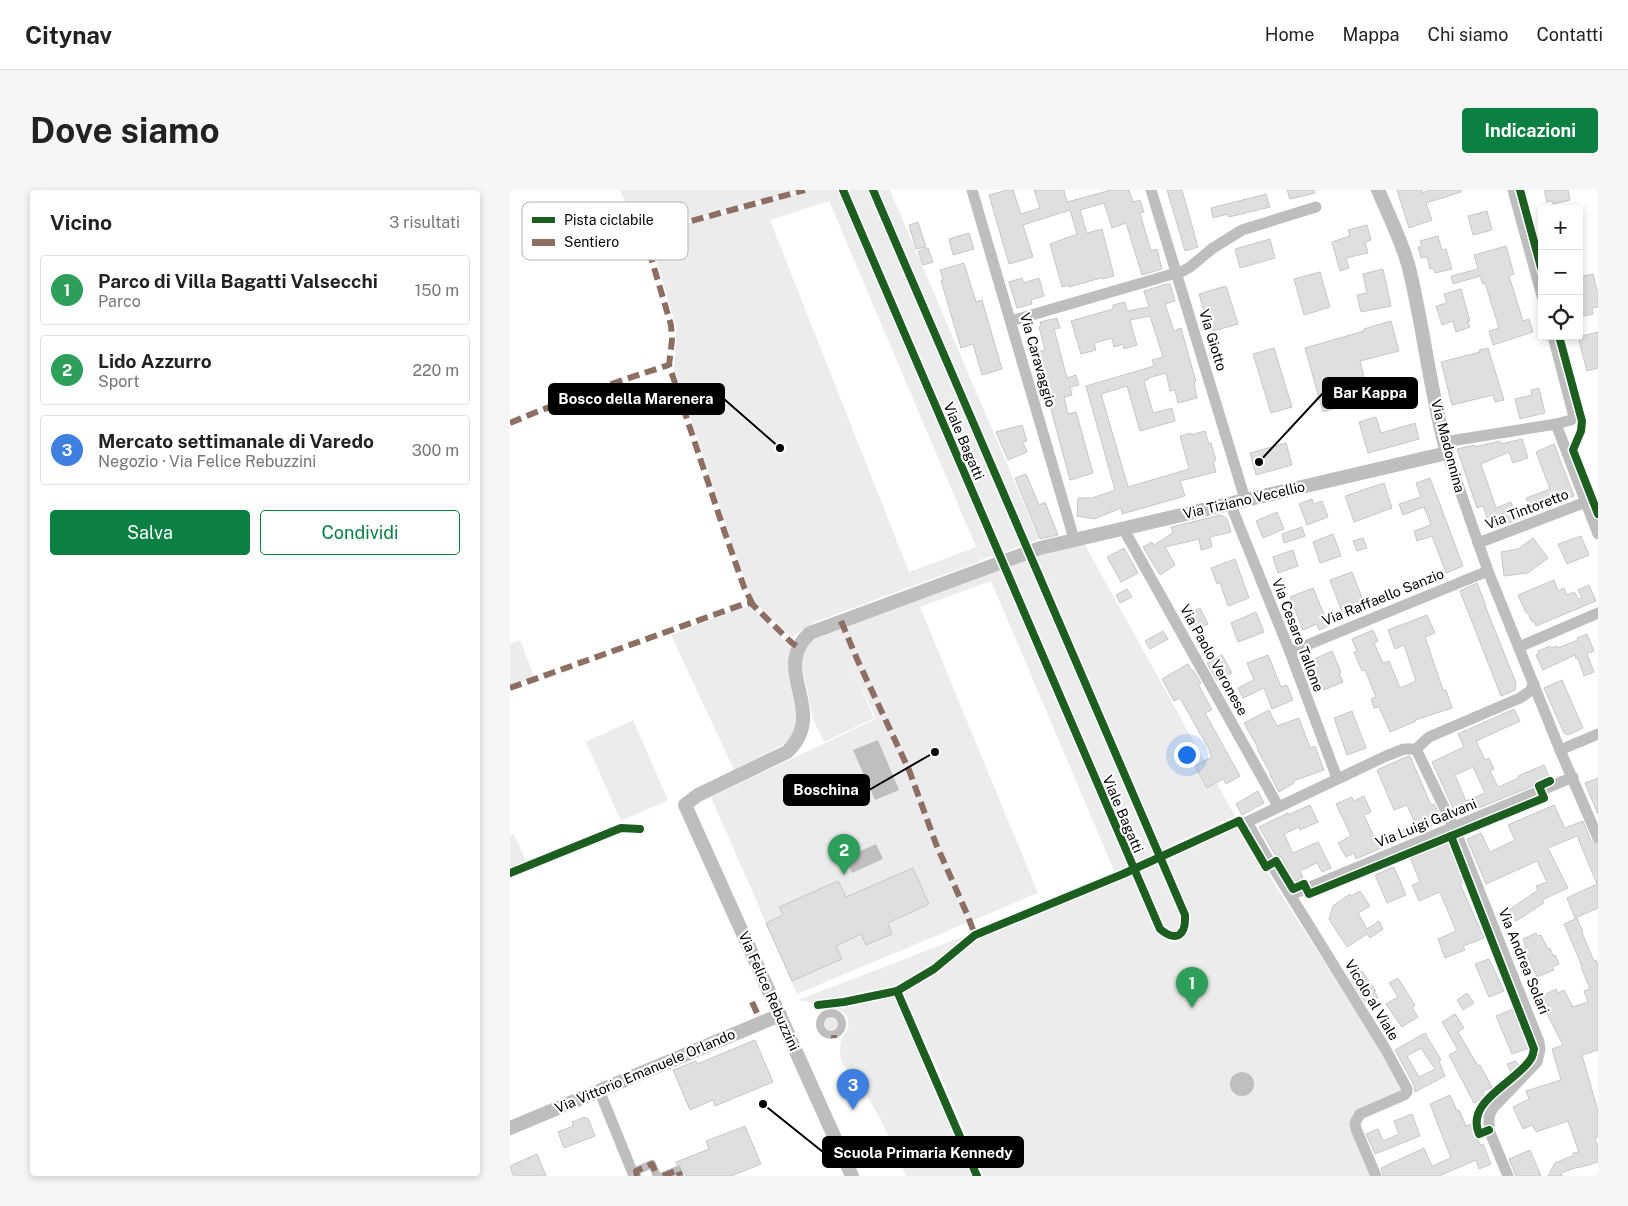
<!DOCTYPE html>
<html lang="it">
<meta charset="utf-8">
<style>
:root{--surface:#fff;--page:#f6f6f6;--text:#222;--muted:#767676;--line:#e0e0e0;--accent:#0b8043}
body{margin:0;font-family:"Public Sans",sans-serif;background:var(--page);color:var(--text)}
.controls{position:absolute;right:15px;top:15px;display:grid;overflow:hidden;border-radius:5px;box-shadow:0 2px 8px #0003}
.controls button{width:45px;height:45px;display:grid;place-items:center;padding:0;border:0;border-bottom:1px solid var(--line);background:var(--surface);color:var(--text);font:25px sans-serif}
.you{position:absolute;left:676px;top:564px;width:18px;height:18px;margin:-12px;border:4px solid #fff;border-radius:50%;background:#1a73e8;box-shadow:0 0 0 8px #1a73e833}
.badge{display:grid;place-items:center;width:32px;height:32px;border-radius:50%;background:var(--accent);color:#fff;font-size:16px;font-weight:700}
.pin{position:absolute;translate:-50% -41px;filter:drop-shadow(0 1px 2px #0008)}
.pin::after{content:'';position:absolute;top:26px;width:18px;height:15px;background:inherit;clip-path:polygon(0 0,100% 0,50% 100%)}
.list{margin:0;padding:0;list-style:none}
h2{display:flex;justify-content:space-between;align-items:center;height:65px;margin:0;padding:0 20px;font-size:21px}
h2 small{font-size:16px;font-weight:400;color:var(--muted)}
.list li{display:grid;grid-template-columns:32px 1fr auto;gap:15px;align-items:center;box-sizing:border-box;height:70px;margin:0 10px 10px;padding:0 10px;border:1px solid var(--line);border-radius:5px}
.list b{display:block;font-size:19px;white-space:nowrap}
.list p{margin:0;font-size:16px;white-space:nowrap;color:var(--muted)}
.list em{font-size:16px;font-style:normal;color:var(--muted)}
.actions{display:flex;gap:10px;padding:15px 20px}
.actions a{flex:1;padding:11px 0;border:1px solid var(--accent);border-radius:5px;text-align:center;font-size:18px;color:var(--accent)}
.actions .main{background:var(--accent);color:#fff}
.icon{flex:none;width:28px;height:28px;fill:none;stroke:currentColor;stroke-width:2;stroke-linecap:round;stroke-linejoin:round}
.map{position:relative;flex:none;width:1088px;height:986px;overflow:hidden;border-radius:5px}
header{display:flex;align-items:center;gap:30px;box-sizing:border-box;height:70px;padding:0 25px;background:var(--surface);border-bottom:1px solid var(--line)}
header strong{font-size:24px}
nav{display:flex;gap:28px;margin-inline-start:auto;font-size:18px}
.intro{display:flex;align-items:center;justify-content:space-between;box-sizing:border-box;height:120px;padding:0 30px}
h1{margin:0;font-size:35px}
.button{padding:12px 22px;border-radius:5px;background:var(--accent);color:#fff;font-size:18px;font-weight:700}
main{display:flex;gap:30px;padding:0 30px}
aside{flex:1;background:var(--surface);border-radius:5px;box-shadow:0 2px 8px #0003}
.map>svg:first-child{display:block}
</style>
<header>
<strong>Citynav</strong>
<nav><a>Home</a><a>Mappa</a><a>Chi siamo</a><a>Contatti</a></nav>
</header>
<div class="intro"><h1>Dove siamo</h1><a class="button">Indicazioni</a></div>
<main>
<aside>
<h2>Vicino<small>3 risultati</small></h2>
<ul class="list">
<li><span class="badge" style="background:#2e9e5b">1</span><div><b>Parco di Villa Bagatti Valsecchi</b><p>Parco</p></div><em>150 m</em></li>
<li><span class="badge" style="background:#2e9e5b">2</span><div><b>Lido Azzurro</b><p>Sport</p></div><em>220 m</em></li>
<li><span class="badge" style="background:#3f7fe0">3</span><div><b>Mercato settimanale di Varedo</b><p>Negozio · Via Felice Rebuzzini</p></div><em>300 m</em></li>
</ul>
<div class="actions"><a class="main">Salva</a><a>Condividi</a></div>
</aside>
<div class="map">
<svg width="1088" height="986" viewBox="0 0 1088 986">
<rect width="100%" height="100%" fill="#fff"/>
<g fill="#ececec" fill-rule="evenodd">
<polygon points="110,0 290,0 129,43"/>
<path d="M300 0H380L529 349 472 370 467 360 471 371 305 432 282 447 258 426 242 409 229 375 164 178 167 139 141 53 142 49 151 41ZM319 11 466 357 399 382 260 30Z"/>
<polygon points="574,353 725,626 661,655 666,665 729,636 772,706 894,897 891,902 845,924 863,986 474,986 421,863 417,863 393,805 396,799 423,783 467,749 608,690 481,391 410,417 528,703 287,804 201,607 366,529 343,477 364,528 314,552 303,529 291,470 294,461 303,450 534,362"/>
<polygon points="232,417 242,418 252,426 281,458 279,469 290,529 280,551 224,580 161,445"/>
<polygon points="10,450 25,488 0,497 0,454"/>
<polygon points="123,530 158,610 111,631 76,552"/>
<polygon points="4,644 16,671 0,678 0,646"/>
<polygon points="457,745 422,776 385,798 306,813 288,810"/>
<path d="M385 806 462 986H396C383 956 370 924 351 897 345 888 334 880 331 869 329 863 330 851 333 846 335 843 338 840 338 836 341 824 329 818 319 819L320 818Z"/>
<circle cx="321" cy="834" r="7"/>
</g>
<g fill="#bfbfbf">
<polygon points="368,550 389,600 365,610 343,560"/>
<polygon points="366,654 373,669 342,683 335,668"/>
<circle cx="732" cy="894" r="12"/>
</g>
<g fill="#dfdfdf" stroke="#c7c7c7" fill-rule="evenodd">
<polygon points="497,0 503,0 511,24 530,18 524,0 554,0 557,12 601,0 619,0 623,12 630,10 634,22 630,23 641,61 647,59 652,79 632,85 616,33 602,38 594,13 570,20 577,43 592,39 604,86 592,89 591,88 559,97 559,95 552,97 540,54 567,44 560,20 513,35 523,67 499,74 479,5"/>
<polygon points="657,0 672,0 688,57 675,61"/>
<polygon points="777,0 804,0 805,3 780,9"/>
<polygon points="887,0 912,0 912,3 920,0 951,0 951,2 916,13 922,30 899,38"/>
<polygon points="1034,0 1058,0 1060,10 1043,14 1042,11 1037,12"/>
<polygon points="756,4 760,17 719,27 718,24 703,28 701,18"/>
<polygon points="977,21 982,40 963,45 958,26"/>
<polygon points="408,32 416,57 406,59 399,35"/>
<polygon points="857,35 861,50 855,52 858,63 836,68 839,78 830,81 822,52 840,46 838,40"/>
<polygon points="459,43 464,59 443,65 439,49"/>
<polygon points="928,46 932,60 936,59 942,79 925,83 923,78 920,79 917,67 911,68 908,57 912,56 910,51"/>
<polygon points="760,49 765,68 730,78 725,59"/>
<polygon points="996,56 1004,84 999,86 1013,131 1019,129 1023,142 983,155 979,141 989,138 975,93 973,94 970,86 943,94 941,86 968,79 964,65"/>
<polygon points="418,58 423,72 413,75 408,61"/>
<polygon points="454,73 466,112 472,110 492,179 472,185 463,154 451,158 431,91 433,90 430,80"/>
<polygon points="873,79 881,116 851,122 847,105 857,103 853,84"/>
<polygon points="810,82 820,117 794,125 784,89"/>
<polygon points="1083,84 1088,104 1088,117 1082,118 1083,124 1069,127 1069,87"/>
<polygon points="512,88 514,93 529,88 534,106 521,110 522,114 507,118 499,92"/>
<polygon points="656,94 660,94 665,111 655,114 664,141 671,138 686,192 684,193 687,208 668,213 665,200 660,201 656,183 638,188 639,189 634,191 643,223 662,218 665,231 630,241 617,196 591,204 618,297 679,279 670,246 681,243 681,245 695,241 699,254 701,253 706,270 703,271 706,282 670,291 675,306 612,324 611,318 584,329 567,326 568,308 582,308 605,300 576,196 644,176 642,170 653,167 640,126 620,130 627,155 614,159 613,154 604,157 602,148 584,153 586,160 571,164 561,131 603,119 603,115 615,112 617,121 639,117 634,101"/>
<polygon points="716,96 728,134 700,142 689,104"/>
<polygon points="951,99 960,131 958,131 960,137 946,142 943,131 932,135 926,116 937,113 934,104"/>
<polygon points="547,128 550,138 544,139 557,188 566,185 569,195 560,197 562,205 554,207 558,224 566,222 583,283 560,290 539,212 538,212 532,195 536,194 528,162 535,160 529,137 531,136 530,132"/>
<polygon points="881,131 889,161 850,171 854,187 825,195 832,216 813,222 795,158 854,141 854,139"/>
<polygon points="1088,142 1088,178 1077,181 1068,147"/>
<polygon points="764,158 782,217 761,223 743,164"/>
<polygon points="978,158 994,210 985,212 983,205 942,215 931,172 970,162 969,160"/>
<polygon points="1029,198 1035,223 1010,229 1005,209 1022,205 1021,200"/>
<polygon points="866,227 871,243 905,233 909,249 858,263 849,232"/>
<polygon points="512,235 517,251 513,252 517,262 498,270 486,242"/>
<polygon points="1012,249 1018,268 1003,273 999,262 971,274 986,318 1001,312 1007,330 981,339 973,316 967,318 947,259 965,255 965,257 990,251 991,254"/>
<polygon points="776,253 782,275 746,285 740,263"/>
<polygon points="1044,254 1064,306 1022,322 1016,308 1040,299 1026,262"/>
<polygon points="516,284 529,315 535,312 548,345 530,349 505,288"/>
<polygon points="920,288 953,376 936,383 922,346 907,351 904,341 921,335 914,317 893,325 889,314 911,307 906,293"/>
<polygon points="874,293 882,318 844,332 835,306"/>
<polygon points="802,309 804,314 812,311 818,327 797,335 789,314"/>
<polygon points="767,322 774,339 753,348 746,331"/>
<polygon points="711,325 717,329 721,342 700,347 702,357 691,360 689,349 655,357 665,375 650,385 633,357 642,352 644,355 663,343 661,337"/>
<polygon points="792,337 795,346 774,353 772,344"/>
<polygon points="823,344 831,366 810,373 803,352"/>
<polygon points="1071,346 1079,365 1057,374 1048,354"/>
<polygon points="853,348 857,358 847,361 843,351"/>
<polygon points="1023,348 1038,368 1018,383 994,386 991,362 1008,359"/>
<polygon points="614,358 628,383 611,392 597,367"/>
<polygon points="783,360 788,376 768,383 763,367"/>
<polygon points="725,369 739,408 718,416 710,393 707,394 701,378"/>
<polygon points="842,382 854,413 832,422 820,390"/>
<polygon points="1044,390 1048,401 1054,398 1057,405 1064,402 1069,409 1072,408 1068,400 1079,395 1086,411 1026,436 1024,431 1022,432 1018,423 1016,423 1008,405"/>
<polygon points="967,393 976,416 974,417 976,418 1006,493 1005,500 991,506 950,401"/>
<polygon points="803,398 819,436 809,440 807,434 793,440 780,407"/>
<polygon points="617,399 622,407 610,413 606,405"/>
<polygon points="690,418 698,434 682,442 674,426"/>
<polygon points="746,422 754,442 728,452 721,433"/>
<polygon points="917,425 925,443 915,447 933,500 936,500 942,518 905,530 906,531 880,542 869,517 864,518 861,509 866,507 855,480 852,481 844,462 847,461 842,449 863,440 868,451 864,453 873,473 879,471 890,498 906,491 894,455 885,459 878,440"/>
<polygon points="653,441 658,449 640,459 635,451"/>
<polygon points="1077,444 1084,461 1077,464 1084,482 1074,486 1068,468 1066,469 1065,465 1033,480 1026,465 1029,464 1028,461 1040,456 1041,458 1047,456 1048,458 1068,450 1067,448"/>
<polygon points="822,461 831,482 829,483 833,492 814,500 800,471"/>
<polygon points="712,465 722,483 707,491 697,473"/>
<polygon points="758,465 771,497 777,495 783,510 762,519 754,498 733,508 728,498 744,490 737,473"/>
<polygon points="678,474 682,481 683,480 691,493 688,494 702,520 695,523 730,586 716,594 713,589 697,598 685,576 702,567 699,562 700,561 670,508 664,511 652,489"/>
<polygon points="1052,490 1073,538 1058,545 1054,543 1034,498"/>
<path d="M1004 519 1010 531 966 551 975 570 979 568 984 579 980 581 988 597 1009 588 1008 586 1034 575 1040 589 949 626 946 619 944 620 922 572 954 557 948 544ZM963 577 975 603 956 611 945 585Z"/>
<polygon points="759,520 767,536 789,528 800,558 805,556 814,580 783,591 784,593 769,602 760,585 761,584 747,559 748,558 734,533"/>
<polygon points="842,521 856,558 837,565 824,528"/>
<polygon points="898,566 900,566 921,615 924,614 930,625 927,626 930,632 846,669 844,663 836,667 828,653 841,646 826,614 842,607 844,611 854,606 861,622 854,625 866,651 906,635 897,615 884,620 867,580"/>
<polygon points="1088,588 1088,624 1075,593"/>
<polygon points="748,601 754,613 732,625 726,614"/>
<polygon points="800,615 808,632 790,640 789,637 774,644 783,663 808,652 821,678 812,682 807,673 790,681 793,687 784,692 771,666 767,668 749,637 778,623 778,625"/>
<polygon points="1044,615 1055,638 1073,631 1081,651 1088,655 1088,718 1065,728 1057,708 1087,694 1067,646 1038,658 1058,698 1032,710 1034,713 1006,731 999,720 1028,700 1026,696 1037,692 1027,671 976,694 957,649 971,643 980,662 1005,650 998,635"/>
<polygon points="940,650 957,691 950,694 974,748 953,756 955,760 935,768 928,749 946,741 930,702 909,711 902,695 910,692 900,667"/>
<polygon points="884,677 896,705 877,713 865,685"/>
<polygon points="403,678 419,714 378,733 382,744 356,755 351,744 326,756 332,769 282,791 256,733 273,725 269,717 328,691 336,707"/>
<polygon points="850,701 860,716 848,723 857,739 869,731 873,739 860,748 857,744 837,757 819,729 823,716 840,704 841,706"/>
<polygon points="1067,728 1073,742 1072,743 1084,771 1086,770 1088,775 1088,860 1072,865 1088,921 1088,947 1085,948 1088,957 1088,972 1068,978 1068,977 1051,983 1052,986 1038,986 1045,973 1064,965 1063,963 1069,962 1058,931 1026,942 1022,935 1013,939 1003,917 1019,909 1016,901 1051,890 1042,859 1053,855 1032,814 1035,813 1032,806 1046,799 1048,803 1054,800 1063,817 1078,812 1074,801 1080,799 1071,777 1072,776 1054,734"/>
<polygon points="1026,743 1027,746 1031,745 1038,759 1040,758 1043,766 1045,765 1049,774 1042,777 1044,780 1027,787 1014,758 1016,757 1013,749"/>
<polygon points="979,769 994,801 979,807 965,774"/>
<polygon points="852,781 866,801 864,801 868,808 857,815 840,788"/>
<polygon points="888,788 905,815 902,818 908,827 892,837 876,814 888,807 879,793"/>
<polygon points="957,803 964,813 953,820 947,810"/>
<polygon points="1003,819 1019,858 1002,864 986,826"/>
<polygon points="945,824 954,838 948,842 968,876 970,875 982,897 972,902 975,907 964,913 939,865 948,860 932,832"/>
<path d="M915 843 931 870 929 871 935 886 905 902 904 895 885 860ZM911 858 925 879 909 887 897 866Z"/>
<polygon points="245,850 263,892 205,916 203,910 180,920 163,880 186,871 187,874"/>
<polygon points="1006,871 1009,877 1002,884 997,874"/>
<polygon points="940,905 947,921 949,920 956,936 961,934 970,955 973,954 981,974 969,979 966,970 929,986 873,986 871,978 914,958 922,976 941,968 920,914"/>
<polygon points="902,924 910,946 865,964 856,944 868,939 873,951 889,944 884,931"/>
<polygon points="75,927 75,929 78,928 85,946 54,958 48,942 63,936 62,932"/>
<polygon points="235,936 251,974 221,986 176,986 172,976 167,975 166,972 199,959 196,951"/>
<polygon points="1020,960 1031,986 1006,986 999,969"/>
<polygon points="27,964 36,986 3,986 0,976"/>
</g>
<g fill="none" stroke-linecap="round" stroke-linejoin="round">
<g stroke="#bebebe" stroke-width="8">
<circle cx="321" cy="834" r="11"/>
<polyline points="127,986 126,981 142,974 147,986"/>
<polyline points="153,986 168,980 170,986"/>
</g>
<g stroke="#bebebe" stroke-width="11">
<polyline points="462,0 564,349"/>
<polyline points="641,0 735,309"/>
<polyline points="1003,0 1032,106"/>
<polyline points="501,131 673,81 680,77 703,58 732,40 806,17"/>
<polyline points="1046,234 1088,344"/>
<polyline points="934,252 1046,234 1061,230 1064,226 1063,223 1043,146"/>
<polyline points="937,263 978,381 1050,560 1088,648"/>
<polyline points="720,313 780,462 827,588"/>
<polyline points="613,338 768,616"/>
<polyline points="968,353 1076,312"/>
<polyline points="1009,457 1088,423"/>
<polyline points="780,462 978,381"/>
<polyline points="906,559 946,642 1029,852 1030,859 1027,872 983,918 979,926 979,940 998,986"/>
<polyline points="906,559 919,547 1010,508 1020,501 1024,494"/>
<polyline points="1050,560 1088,544"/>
<polyline points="781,705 1063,587"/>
<polyline points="89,900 124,986"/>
<polyline points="866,986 846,939 845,933 850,924 894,905 897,902 897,899 876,860 761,674 737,632 876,566 894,559 906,559"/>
</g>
<g stroke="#bebebe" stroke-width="14">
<polyline points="0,938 270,825"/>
<path d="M342 986 175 615 176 614 188 605 277 562C320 521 259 480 300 443L530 358 937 263C920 202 914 139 899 78 892 51 879 26 868 0"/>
</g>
<g stroke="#8d6e63" stroke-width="6" stroke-dasharray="12 6" stroke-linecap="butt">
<path d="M0 233C52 211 105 192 159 175"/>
<polyline points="243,415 234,397 215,343 159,175 162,150 161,135 137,54 143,44 152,39 295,0"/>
<polyline points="331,431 347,469 399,580 426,654 457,724 465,745"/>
<polyline points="0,498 234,414 240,413 243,415 282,453 288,457"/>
<polyline points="242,812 247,823"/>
<polyline points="324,845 324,848"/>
<polyline points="127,986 126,981 142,974 147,986"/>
<polyline points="153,986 168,980 170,986"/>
</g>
<defs>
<g id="cycleway">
<path d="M333 0 650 739C667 753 676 745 675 725L363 0"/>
<polyline points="1010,0 1032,81"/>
<polyline points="1049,146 1072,231 1071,241 1063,260 1088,324"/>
<polyline points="729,631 756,677 766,671 783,699 794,694 799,704 1034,608 1029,596 1040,591"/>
<path d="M941 646 1024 859C1023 863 1023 867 1020 870 1005 893 955 911 969 944L979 940"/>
<polyline points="0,683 111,638 130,639"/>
<polyline points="387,801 467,986"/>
<polyline points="308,815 334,812 387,801 424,779 465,745 613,684 729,631"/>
</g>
</defs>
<use href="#cycleway" stroke="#fff" stroke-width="11"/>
<use href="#cycleway" stroke="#1b5e20" stroke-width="8"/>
</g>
<g text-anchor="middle" stroke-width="4.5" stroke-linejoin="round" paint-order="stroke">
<g font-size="14" fill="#000" stroke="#fff">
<text transform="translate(703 150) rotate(73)" y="5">Via Giotto</text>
<text transform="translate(528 170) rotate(74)" y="5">Via Caravaggio</text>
<text transform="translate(454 251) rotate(67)" y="5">Viale Bagatti</text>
<text transform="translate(938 256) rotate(75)" y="5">Via Madonnina</text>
<text transform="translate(734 310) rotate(-13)" y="5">Via Tiziano Vecellio</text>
<text transform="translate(1017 319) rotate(-21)" y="5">Via Tintoretto</text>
<text transform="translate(873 407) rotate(-22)" y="5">Via Raffaello Sanzio</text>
<text transform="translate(788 445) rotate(69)" y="5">Via Cesare Tallone</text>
<text transform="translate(704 470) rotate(61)" y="5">Via Paolo Veronese</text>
<text transform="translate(613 624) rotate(67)" y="5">Viale Bagatti</text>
<text transform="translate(916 633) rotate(-22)" y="5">Via Luigi Galvani</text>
<text transform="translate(1014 771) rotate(68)" y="5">Via Andrea Solari</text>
<text transform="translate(259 801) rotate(66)" y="5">Via Felice Rebuzzini</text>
<text transform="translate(862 810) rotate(59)" y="5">Vicolo al Viale</text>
<text transform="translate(135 881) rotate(-23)" y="5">Via Vittorio Emanuele Orlando</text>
</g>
</g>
<rect x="12" y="12" width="166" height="58" rx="8" fill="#fff" stroke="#b2b2b2" stroke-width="1"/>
<rect x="22" y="27" width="23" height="6" fill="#1b5e20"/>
<rect x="22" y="49" width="23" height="7" fill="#8d6e63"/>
<g font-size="14" fill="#000">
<text x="54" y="35">Pista ciclabile</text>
<text x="54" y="57">Sentiero</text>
</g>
<path fill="none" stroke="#000" stroke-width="2" d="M749 272L813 203M270 258L214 209M425 562L359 600M253 914L313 962"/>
<g fill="#000" stroke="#fff" stroke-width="2">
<circle cx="749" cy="272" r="5"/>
<circle cx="270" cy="258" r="5"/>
<circle cx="425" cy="562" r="5"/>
<circle cx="253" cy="914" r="5"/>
</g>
<g fill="#000" stroke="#000" stroke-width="2">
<rect x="813" y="188" width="94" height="30" rx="5"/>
<rect x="39" y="194" width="175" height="30" rx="5"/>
<rect x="274" y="585" width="85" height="30" rx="5"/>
<rect x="313" y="947" width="200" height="30" rx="5"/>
</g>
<g font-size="15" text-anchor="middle" font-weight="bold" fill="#fff">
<text x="860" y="208">Bar Kappa</text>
<text x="126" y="214">Bosco della Marenera</text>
<text x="316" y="605">Boschina</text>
<text x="413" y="968">Scuola Primaria Kennedy</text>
</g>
</svg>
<div class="controls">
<button>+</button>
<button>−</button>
<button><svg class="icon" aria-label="locate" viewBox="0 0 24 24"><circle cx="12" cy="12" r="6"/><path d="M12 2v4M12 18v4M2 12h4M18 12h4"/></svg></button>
</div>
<div class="you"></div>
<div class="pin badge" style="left:682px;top:818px;background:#2e9e5b">1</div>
<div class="pin badge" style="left:334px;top:685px;background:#2e9e5b">2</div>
<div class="pin badge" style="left:343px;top:920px;background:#3f7fe0">3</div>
</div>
</main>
